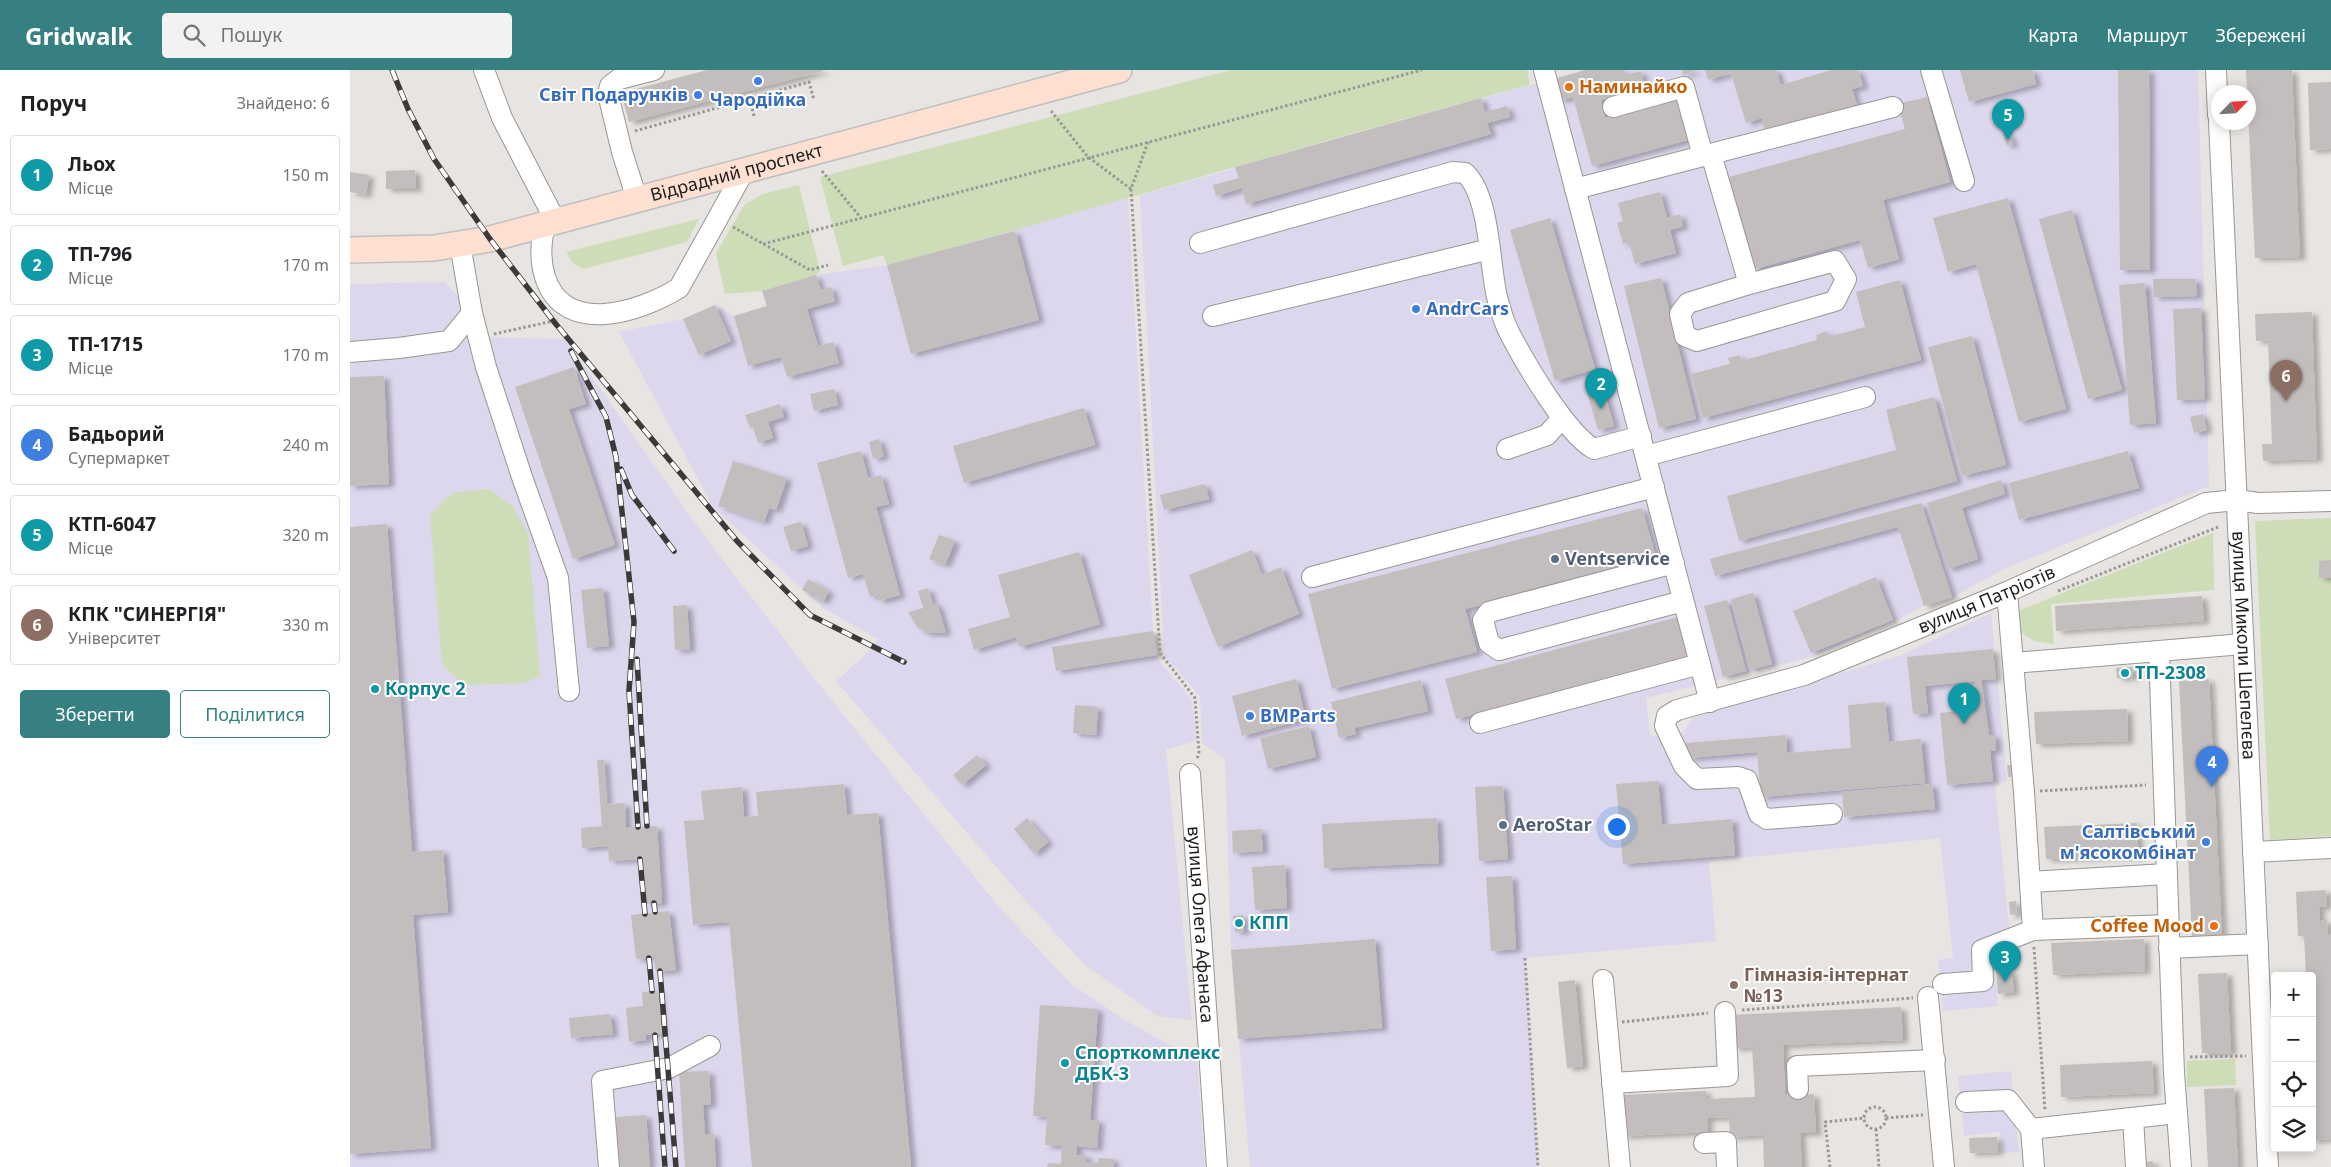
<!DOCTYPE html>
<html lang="uk">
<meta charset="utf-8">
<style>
:root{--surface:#fff;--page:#f2f2f2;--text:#202124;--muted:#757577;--line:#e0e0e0;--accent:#378082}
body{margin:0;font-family:"Noto Sans",sans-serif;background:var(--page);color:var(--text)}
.controls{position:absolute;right:15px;bottom:15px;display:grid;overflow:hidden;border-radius:5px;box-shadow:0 2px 12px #0003}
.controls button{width:45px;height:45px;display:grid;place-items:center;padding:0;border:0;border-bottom:1px solid var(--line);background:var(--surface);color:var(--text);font:25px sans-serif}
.compass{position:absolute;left:1861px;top:15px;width:45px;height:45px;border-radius:50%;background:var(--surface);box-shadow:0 2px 12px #0003;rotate:65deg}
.you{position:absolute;left:1266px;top:756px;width:18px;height:18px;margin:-12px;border:4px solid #fff;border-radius:50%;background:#1a73e8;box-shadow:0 0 0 8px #1a73e833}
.badge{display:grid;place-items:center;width:32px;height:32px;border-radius:50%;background:var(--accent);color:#fff;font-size:16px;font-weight:700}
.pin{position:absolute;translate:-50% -41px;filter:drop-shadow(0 1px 2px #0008)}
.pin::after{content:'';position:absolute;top:26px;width:18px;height:15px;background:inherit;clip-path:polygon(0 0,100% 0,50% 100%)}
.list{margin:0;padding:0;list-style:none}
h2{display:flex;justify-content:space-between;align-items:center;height:65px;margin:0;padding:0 20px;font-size:21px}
h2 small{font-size:16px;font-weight:400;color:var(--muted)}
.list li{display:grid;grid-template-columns:32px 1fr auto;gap:15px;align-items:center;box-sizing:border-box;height:80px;margin:0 10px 10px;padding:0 10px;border:1px solid var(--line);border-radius:5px}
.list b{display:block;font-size:19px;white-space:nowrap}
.list p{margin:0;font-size:16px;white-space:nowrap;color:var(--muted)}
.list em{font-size:16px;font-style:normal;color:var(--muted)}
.actions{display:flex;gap:10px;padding:15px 20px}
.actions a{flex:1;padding:11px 0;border:1px solid var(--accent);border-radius:5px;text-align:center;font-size:18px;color:var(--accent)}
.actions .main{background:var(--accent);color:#fff}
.icon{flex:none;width:28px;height:28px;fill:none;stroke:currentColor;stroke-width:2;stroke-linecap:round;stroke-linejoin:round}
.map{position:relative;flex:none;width:1981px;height:1097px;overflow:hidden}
header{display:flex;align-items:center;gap:30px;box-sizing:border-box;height:70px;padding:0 25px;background:var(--accent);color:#fff}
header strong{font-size:24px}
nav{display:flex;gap:28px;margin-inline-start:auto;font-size:18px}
.search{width:350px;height:45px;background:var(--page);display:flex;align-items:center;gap:12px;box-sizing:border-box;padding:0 18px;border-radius:5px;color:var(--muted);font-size:19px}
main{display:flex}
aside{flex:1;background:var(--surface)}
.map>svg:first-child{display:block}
</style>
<header>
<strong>Gridwalk</strong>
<div class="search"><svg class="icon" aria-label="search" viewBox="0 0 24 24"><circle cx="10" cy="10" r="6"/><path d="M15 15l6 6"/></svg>Пошук</div>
<nav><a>Карта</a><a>Маршрут</a><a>Збережені</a></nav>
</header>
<main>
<aside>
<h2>Поруч<small>Знайдено: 6</small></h2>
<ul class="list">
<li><span class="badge" style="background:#0f9aa8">1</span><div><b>Льох</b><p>Місце</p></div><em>150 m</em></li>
<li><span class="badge" style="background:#0f9aa8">2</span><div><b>ТП-796</b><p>Місце</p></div><em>170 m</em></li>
<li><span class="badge" style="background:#0f9aa8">3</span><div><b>ТП-1715</b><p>Місце</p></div><em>170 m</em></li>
<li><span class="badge" style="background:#3f7fe0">4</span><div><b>Бадьорий</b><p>Супермаркет</p></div><em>240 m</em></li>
<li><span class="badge" style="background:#0f9aa8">5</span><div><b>КТП-6047</b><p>Місце</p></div><em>320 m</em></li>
<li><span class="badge" style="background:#8d6e63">6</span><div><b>КПК &quot;СИНЕРГІЯ&quot;</b><p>Університет</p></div><em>330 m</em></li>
</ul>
<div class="actions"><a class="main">Зберегти</a><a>Поділитися</a></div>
</aside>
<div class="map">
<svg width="1981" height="1097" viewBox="0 0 1981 1097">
<defs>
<filter id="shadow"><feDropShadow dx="5.5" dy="3" stdDeviation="2.5" flood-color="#0004"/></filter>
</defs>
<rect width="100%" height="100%" fill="#e7e4e1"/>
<g fill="#dcd7ed">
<polygon points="1235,0 1848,0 1859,416 1652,500 1602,527 1574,536 1545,551 1461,587 1296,628 1300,665 1327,670 1344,647 1549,586 1641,543 1657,711 1645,715 1663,895 1645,897 1648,936 1593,941 1588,890 1603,888 1590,768 1359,791 1366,871 1175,888 1188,1097 900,1097 881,880 875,689 852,673 850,626 814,585 790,125"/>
<polygon points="778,128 803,561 808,590 842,630 847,671 816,679 842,950 808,946 736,896 675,830 486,611 516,584 528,569 473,538 363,437 269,262 333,249 365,235 384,246 417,236 412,221 466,205 537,195"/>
<polygon points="95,212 113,232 120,267 215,269 355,467 468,613 648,836 721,914 778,952 847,990 855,1097 0,1097 0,214"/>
<polygon points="1661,1001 1669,1082 1652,1083 1650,1062 1614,1066 1608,1006"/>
</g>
<g fill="#ccddb7">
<path d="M881 0H1177L1180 15C965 71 752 138 537 195L533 185 493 196 470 107Z"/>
<polygon points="449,115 470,201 466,205 412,221 375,224 366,183 395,134 413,124"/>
<polygon points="349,149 337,172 233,199 222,192 216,182"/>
<polygon points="139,419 163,436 178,463 190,606 174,613 114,615 92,594 80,445 102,423"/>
<polygon points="1981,448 1981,766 1920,770 1905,451"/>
<polygon points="1863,463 1864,520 1701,534 1704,574 1684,571 1671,562 1670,540"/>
<polygon points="1885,989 1886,1015 1837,1017 1837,991"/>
</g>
<g fill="#c3bebd" filter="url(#shadow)">
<polygon points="357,0 473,0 473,1 279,52 271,23"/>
<polygon points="1235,0 1274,0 1275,5 1291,1 1295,18 1251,30 1255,48 1327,29 1338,70 1242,96 1223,27 1210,30 1204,9"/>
<polygon points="1332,0 1348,0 1333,5"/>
<polygon points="1355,0 1426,0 1431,15 1481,0 1508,0 1513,16 1502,19 1507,35 1415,62 1412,48 1396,53 1381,3 1358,10"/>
<polygon points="1610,0 1683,0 1686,14 1619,32"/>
<polygon points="1768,0 1799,0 1800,200 1770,200"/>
<polygon points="1896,0 1942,0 1950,187 1905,188"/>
<polygon points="1981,12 1981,79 1960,80 1958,13"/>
<polygon points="1577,27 1600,112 1533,130 1549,189 1518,198 1510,170 1404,199 1379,107 1555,59 1548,34"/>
<polygon points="1131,28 1135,42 1157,36 1160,47 1137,53 1141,64 896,134 892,118 866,126 863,115 889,108 885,97"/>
<polygon points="1659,63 1663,74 1657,76 1653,65"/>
<polygon points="65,100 66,119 36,119 36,101"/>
<polygon points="0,102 19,105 16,125 0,122"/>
<polygon points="1310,122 1317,148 1330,144 1333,156 1320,160 1326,183 1285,194 1279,172 1273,174 1267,153 1273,151 1268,133"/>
<polygon points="1658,128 1716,339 1669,352 1626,194 1598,202 1583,148"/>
<polygon points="1722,140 1772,320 1738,329 1689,149"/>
<polygon points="1200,148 1245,299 1205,311 1160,160"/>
<polygon points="665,161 689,250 561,284 537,195"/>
<polygon points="466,205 471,220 481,217 485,231 457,239 468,276 483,272 489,293 437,307 431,287 398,296 384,246 417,236 412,221"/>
<polygon points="1311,208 1346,349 1309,358 1274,216"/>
<polygon points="1803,209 1846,209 1847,226 1804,227"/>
<polygon points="1550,210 1571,290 1353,348 1341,304 1380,294 1378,288 1390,285 1391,291 1467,270 1466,265 1477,261 1478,267 1515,257 1506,222"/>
<polygon points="1795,213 1806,353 1780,355 1769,215"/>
<polygon points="365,235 381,271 349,285 333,249"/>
<polygon points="1851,238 1855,329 1827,330 1823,239"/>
<polygon points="1962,242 1967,389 1913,391 1912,374 1922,374 1918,270 1906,271 1905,244"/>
<polygon points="1622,266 1656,395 1612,406 1578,277"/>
<polygon points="224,297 236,334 219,339 265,475 223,489 165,317"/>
<polygon points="34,306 39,414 0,416 0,307"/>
<polygon points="1253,318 1264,356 1248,360 1237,322"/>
<polygon points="484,319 488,335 464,341 460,324"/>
<polygon points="1584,327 1607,411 1389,471 1377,426 1546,380 1536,340"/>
<polygon points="430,334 434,347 418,352 423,368 408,373 403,357 400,358 395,345"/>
<polygon points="734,338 745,375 614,413 603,376"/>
<polygon points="1853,344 1857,360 1844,363 1840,347"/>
<polygon points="529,369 534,386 523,389 519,372"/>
<polygon points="511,381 518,408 531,405 539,434 526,437 550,525 529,531 527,525 520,527 513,504 498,508 467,393"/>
<polygon points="1778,381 1789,418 1669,450 1659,413"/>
<polygon points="383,391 437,408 426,440 419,438 414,452 368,436"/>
<polygon points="1651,410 1655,424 1612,438 1628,489 1598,499 1577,433"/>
<polygon points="855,414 859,429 814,440 810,425"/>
<polygon points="1571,433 1602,527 1574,536 1548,457 1365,506 1360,489"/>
<polygon points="1292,438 1307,491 1115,539 1127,582 982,619 958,524"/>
<polygon points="451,452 458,476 441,481 433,457"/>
<polygon points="37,454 62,782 93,780 98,842 63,845 81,1078 0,1084 0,457"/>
<polygon points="589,465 605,471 595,495 579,489"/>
<polygon points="902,480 912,505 931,497 949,544 868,577 839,505"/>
<polygon points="729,482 750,554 669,577 666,567 624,580 618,559 660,547 648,505"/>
<polygon points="1981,490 1981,508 1969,508 1969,491"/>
<polygon points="1526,507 1543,550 1461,583 1443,541"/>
<polygon points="458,509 479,521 473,532 452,520"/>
<polygon points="253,518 259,576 237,578 231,520"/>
<polygon points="578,518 583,535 587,533 596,563 577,563 568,558 558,542 573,538 568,521"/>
<polygon points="1403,523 1422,594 1400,600 1381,529"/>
<polygon points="1852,526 1854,551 1706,561 1705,536"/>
<polygon points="1377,530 1396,601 1373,607 1354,536"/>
<polygon points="337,535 340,579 325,580 323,536"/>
<polygon points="1328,547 1339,587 1106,649 1095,609"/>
<polygon points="803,561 807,585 706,601 702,577"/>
<polygon points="1643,579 1646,609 1631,610 1639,665 1645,665 1646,680 1640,681 1643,711 1597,715 1590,643 1627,639 1625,611 1575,616 1578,643 1563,644 1557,587"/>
<polygon points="1783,597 1783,607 1767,608 1766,598"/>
<polygon points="946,609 956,649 892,666 882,626"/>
<polygon points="1859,609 1872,865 1842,866 1829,611"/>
<polygon points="1071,610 1078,641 1004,658 1006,664 989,668 981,632"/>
<polygon points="1535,632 1539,672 1571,669 1575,713 1411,727 1407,682 1338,688 1336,673 1436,665 1437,683 1501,678 1498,635"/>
<polygon points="725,635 748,637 746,665 723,663"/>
<polygon points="1777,639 1778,671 1686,674 1684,642"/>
<polygon points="959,656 966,687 918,699 910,668"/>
<polygon points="627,685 636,695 612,715 603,705"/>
<polygon points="247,690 254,690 257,734 275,733 276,758 307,756 312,833 296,834 293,789 259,791 258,776 232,778 231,758 252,756"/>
<polygon points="1657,695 1663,695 1665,706 1658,707"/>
<polygon points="1308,711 1312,755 1382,749 1385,785 1273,794 1266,714"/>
<polygon points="494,714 497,745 528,743 561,1097 402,1097 379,852 343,855 334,751 354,750 351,721 392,717 394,747 408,746 406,722"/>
<polygon points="1582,714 1585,739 1494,747 1492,722"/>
<polygon points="1153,716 1158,789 1129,791 1125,717"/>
<polygon points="677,748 698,772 684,784 664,759"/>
<polygon points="1087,748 1089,793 974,798 972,754"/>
<polygon points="1787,753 1788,786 1696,789 1694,757"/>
<polygon points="911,759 913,781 883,783 882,761"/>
<polygon points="935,795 937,838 905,840 902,797"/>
<polygon points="1162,806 1166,879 1141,881 1136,807"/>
<polygon points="1976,820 1977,836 1969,837 1970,851 1977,850 1978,864 1981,864 1981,1069 1962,1070 1962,906 1956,906 1954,866 1948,866 1946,822"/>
<polygon points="1666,831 1667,844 1660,845 1659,832"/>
<polygon points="319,841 326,900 306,902 304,887 286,889 281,845"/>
<polygon points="893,845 894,861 885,862 883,846"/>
<polygon points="1025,869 1032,958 888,969 881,880"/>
<polygon points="1794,869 1795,901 1703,905 1701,873"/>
<polygon points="1661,900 1664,922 1648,924 1646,901"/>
<polygon points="1877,903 1881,982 1852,983 1848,904"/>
<polygon points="1225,910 1233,996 1217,998 1208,912"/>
<polygon points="308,921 312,964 296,965 296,970 279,972 276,938 293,936 292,922"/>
<polygon points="690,935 748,939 740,1050 749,1050 747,1078 727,1076 726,1085 736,1085 736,1092 748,1093 748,1088 764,1089 763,1097 697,1097 698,1093 711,1094 712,1076 695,1075 697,1047 683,1046"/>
<polygon points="1551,937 1553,970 1433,975 1435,1025 1464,1024 1466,1063 1450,1063 1452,1097 1414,1097 1413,1065 1380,1067 1379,1047 1357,1048 1358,1062 1274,1066 1272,1025 1356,1021 1356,1029 1405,1027 1402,977 1384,978 1382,945"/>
<polygon points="260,944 263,964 221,968 219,948"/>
<polygon points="1802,991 1804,1023 1711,1027 1710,995"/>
<polygon points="359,1001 361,1034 353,1035 355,1064 364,1064 366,1097 335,1097 329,1002"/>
<polygon points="1884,1018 1888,1097 1858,1097 1854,1019"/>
<polygon points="296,1045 300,1097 269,1097 266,1047"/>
<polygon points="1647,1067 1648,1082 1620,1083 1619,1068"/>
<polygon points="1803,1091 1804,1097 1795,1097 1795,1092"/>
</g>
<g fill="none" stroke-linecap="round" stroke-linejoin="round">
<defs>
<g id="minor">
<polyline points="134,0 152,48 206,152"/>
<polyline points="1194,0 1360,632"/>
<polyline points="1581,0 1614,111"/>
<polyline points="1866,0 1868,45"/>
<polyline points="1263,37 1334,17 1353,86"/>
<path id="s1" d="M1869 52 1918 1097"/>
<polyline points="1361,84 1399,214"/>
<polyline points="1225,119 1543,37"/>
<polyline points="287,129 272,82 258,24 260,16 269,9 304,0"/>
<path d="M196 154C190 170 190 191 195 207 214 267 290 242 329 218L394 101"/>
<path d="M850 173 1103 102 1115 103C1140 126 1139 193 1147 227 1150 239 1155 255 1161 266 1177 296 1216 363 1244 379L1291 366"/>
<polyline points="110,174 122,243 136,297 172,407 208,508 219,621"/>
<polygon points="1485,191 1496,209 1485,231 1347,271 1335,266 1330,244 1338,233 1399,214"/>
<polyline points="863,246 1140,179"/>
<polyline points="0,282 49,278 99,271 122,243"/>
<polyline points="1157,379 1197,365 1212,348"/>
<polyline points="1296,386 1515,327"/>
<polyline points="1324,493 1139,542 1133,550 1139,573 1149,580 1333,531"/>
<polyline points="962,507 1304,417"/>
<polyline points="1657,522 1674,722 1683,860"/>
<polyline points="1809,581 1824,1003 1831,1097"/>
<polyline points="1663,593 1893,574"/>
<polyline points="1130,653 1350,594"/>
<path id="s2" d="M840 704 867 1097"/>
<path id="s3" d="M1482 744 1417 749 1409 744 1397 710 1388 707 1347 709 1334 696 1315 656 1317 646 1327 640 1454 605 1657 522 1856 433 1887 430 1908 433 1981 431"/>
<polyline points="1903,782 1981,778"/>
<polyline points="1680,812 1817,804"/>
<polyline points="1819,878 1908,874"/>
<polyline points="1253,910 1270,1097"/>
<polyline points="1593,914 1633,911 1632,880 1683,860 1819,855"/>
<polyline points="1578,927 1594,1097"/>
<polyline points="1262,1013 1378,1006 1375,942"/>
<polyline points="1448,1019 1447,996 1585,990"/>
<polyline points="1616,1032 1658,1030 1681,1059 1684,1097"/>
<polyline points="1783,1048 1786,1097"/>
<polyline points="1681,1059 1827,1043"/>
<polyline points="1354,1073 1376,1072 1377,1097"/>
<polyline points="259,1097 252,1011 319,998 360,976"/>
</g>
<g id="major">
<path id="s4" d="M0 180 84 178 140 169 769 0"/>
</g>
</defs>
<use href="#minor" stroke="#999693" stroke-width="22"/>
<use href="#major" stroke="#c0c0c0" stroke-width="28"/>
<g stroke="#999794" stroke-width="3" stroke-dasharray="2.5 2.5" stroke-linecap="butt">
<polyline points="400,29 404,46"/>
<polyline points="701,41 738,87 781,119"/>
<polyline points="285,61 459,12 464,30"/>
<polyline points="798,72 781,119 810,583 845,628 849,682 847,689"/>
<polyline points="472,101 511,148"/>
<polyline points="383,157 460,200 478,195"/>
<polyline points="413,174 1072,0"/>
<polyline points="144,264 208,250"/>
<polyline points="1708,521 1868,457"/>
<polyline points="1690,721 1796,715"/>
<polyline points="1684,877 1695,1041"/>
<polyline points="1175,888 1188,1097"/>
<polyline points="1392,940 1563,928"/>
<polyline points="1272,952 1358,943"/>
<polyline points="1840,987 1896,986"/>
<circle cx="1525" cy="1048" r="11"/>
<polyline points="1536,1048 1573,1045"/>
<polyline points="1526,1059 1529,1097"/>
<polyline points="1480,1097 1475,1052 1515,1048"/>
</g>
<use href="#minor" stroke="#fff" stroke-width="20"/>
<use href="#major" stroke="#fde0d1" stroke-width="25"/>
<defs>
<g id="rail">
<polyline points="42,0 58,39 84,89 140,169 205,253 387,471 460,545 554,592"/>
<polyline points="221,281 256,347 266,387 284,552 279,621 288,757"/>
<polyline points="271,399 282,425 324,481"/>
<polyline points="287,589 297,756"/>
<polyline points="290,789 295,844"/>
<polyline points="304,833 305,842"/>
<polyline points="299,888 302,921"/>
<polyline points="310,901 326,1097"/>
<polyline points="305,965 315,1097"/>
</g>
</defs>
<use href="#rail" stroke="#3c3a39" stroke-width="5.5"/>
<use href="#rail" stroke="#fff" stroke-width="4" stroke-dasharray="11" stroke-linecap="butt"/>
</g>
<g fill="#3f7fe0" stroke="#fff" stroke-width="2">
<circle cx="408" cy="11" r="5"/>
<circle cx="348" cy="25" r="5"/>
<circle cx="1066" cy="239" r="5"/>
<circle cx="900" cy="646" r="5"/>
<circle cx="1856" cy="772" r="5"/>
</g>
<g fill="#e8710a" stroke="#fff" stroke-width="2">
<circle cx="1219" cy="17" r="5"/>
<circle cx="1864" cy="856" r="5"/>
</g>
<g fill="#5c6f8a" stroke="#fff" stroke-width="2">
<circle cx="1205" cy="489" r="5"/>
<circle cx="1153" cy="755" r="5"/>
</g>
<g fill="#0f9aa8" stroke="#fff" stroke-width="2">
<circle cx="1775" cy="603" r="5"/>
<circle cx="25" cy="619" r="5"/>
<circle cx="889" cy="853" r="5"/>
<circle cx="715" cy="993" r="5"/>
</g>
<circle fill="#8d6e63" stroke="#fff" stroke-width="2" cx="1384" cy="915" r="5"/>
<g text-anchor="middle" stroke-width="4" stroke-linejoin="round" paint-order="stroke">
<g font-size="18" font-weight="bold" fill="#c56008" stroke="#fff" text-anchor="start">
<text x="1229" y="23">Наминайко</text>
<text x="1854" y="862" text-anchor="end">Coffee Mood</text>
</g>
<g font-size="18" font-weight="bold" fill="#366cbe" stroke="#fff" text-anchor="end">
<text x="338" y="31">Світ Подарунків</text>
<text x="408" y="36" text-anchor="middle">Чародійка</text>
<text x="1076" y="245" text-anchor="start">AndrCars</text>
<text x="910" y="652" text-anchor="start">BMParts</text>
<text x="1846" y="768">Салтівський<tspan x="1846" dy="21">м'ясокомбінат</tspan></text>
</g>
<g font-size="18" fill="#1f1e1d" stroke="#fff">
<text dy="6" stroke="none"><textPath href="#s4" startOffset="396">Відрадний проспект</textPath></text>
<text dy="6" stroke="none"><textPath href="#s3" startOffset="575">вулиця Патріотів</textPath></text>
<text dy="6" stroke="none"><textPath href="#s1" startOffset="524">вулиця Миколи Шепелєва</textPath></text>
<text dy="6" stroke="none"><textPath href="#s2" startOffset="151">вулиця Олега Афанаса</textPath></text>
</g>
<g font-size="18" font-weight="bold" fill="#4e5e75" stroke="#fff" text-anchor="start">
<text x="1215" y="495">Ventservice</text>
<text x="1163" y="761">AeroStar</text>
</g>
<g font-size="18" font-weight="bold" fill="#0d838f" stroke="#fff" text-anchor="start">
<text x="1785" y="609">ТП-2308</text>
<text x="35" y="625">Корпус 2</text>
<text x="899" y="859">КПП</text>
<text x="725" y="989">Спорткомплекс<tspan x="725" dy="21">ДБК-3</tspan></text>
</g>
<g font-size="18" font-weight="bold" fill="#785e54" stroke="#fff" text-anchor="start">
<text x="1394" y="911">Гімназія-інтернат<tspan x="1394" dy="21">№13</tspan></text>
</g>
</g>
</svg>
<div class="controls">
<button>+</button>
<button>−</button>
<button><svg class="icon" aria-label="locate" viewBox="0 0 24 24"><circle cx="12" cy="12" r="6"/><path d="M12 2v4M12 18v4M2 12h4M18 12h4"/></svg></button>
<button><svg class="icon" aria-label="layers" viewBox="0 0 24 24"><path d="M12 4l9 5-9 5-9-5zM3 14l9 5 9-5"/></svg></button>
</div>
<svg class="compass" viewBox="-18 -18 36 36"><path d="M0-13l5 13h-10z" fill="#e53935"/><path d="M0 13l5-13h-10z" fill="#757577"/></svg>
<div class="you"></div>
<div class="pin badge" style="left:1614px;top:654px;background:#0f9aa8">1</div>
<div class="pin badge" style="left:1251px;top:339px;background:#0f9aa8">2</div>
<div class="pin badge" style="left:1655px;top:912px;background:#0f9aa8">3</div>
<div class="pin badge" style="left:1862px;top:717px;background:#3f7fe0">4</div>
<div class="pin badge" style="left:1658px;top:70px;background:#0f9aa8">5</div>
<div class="pin badge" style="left:1936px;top:331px;background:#8d6e63">6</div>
</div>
</main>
